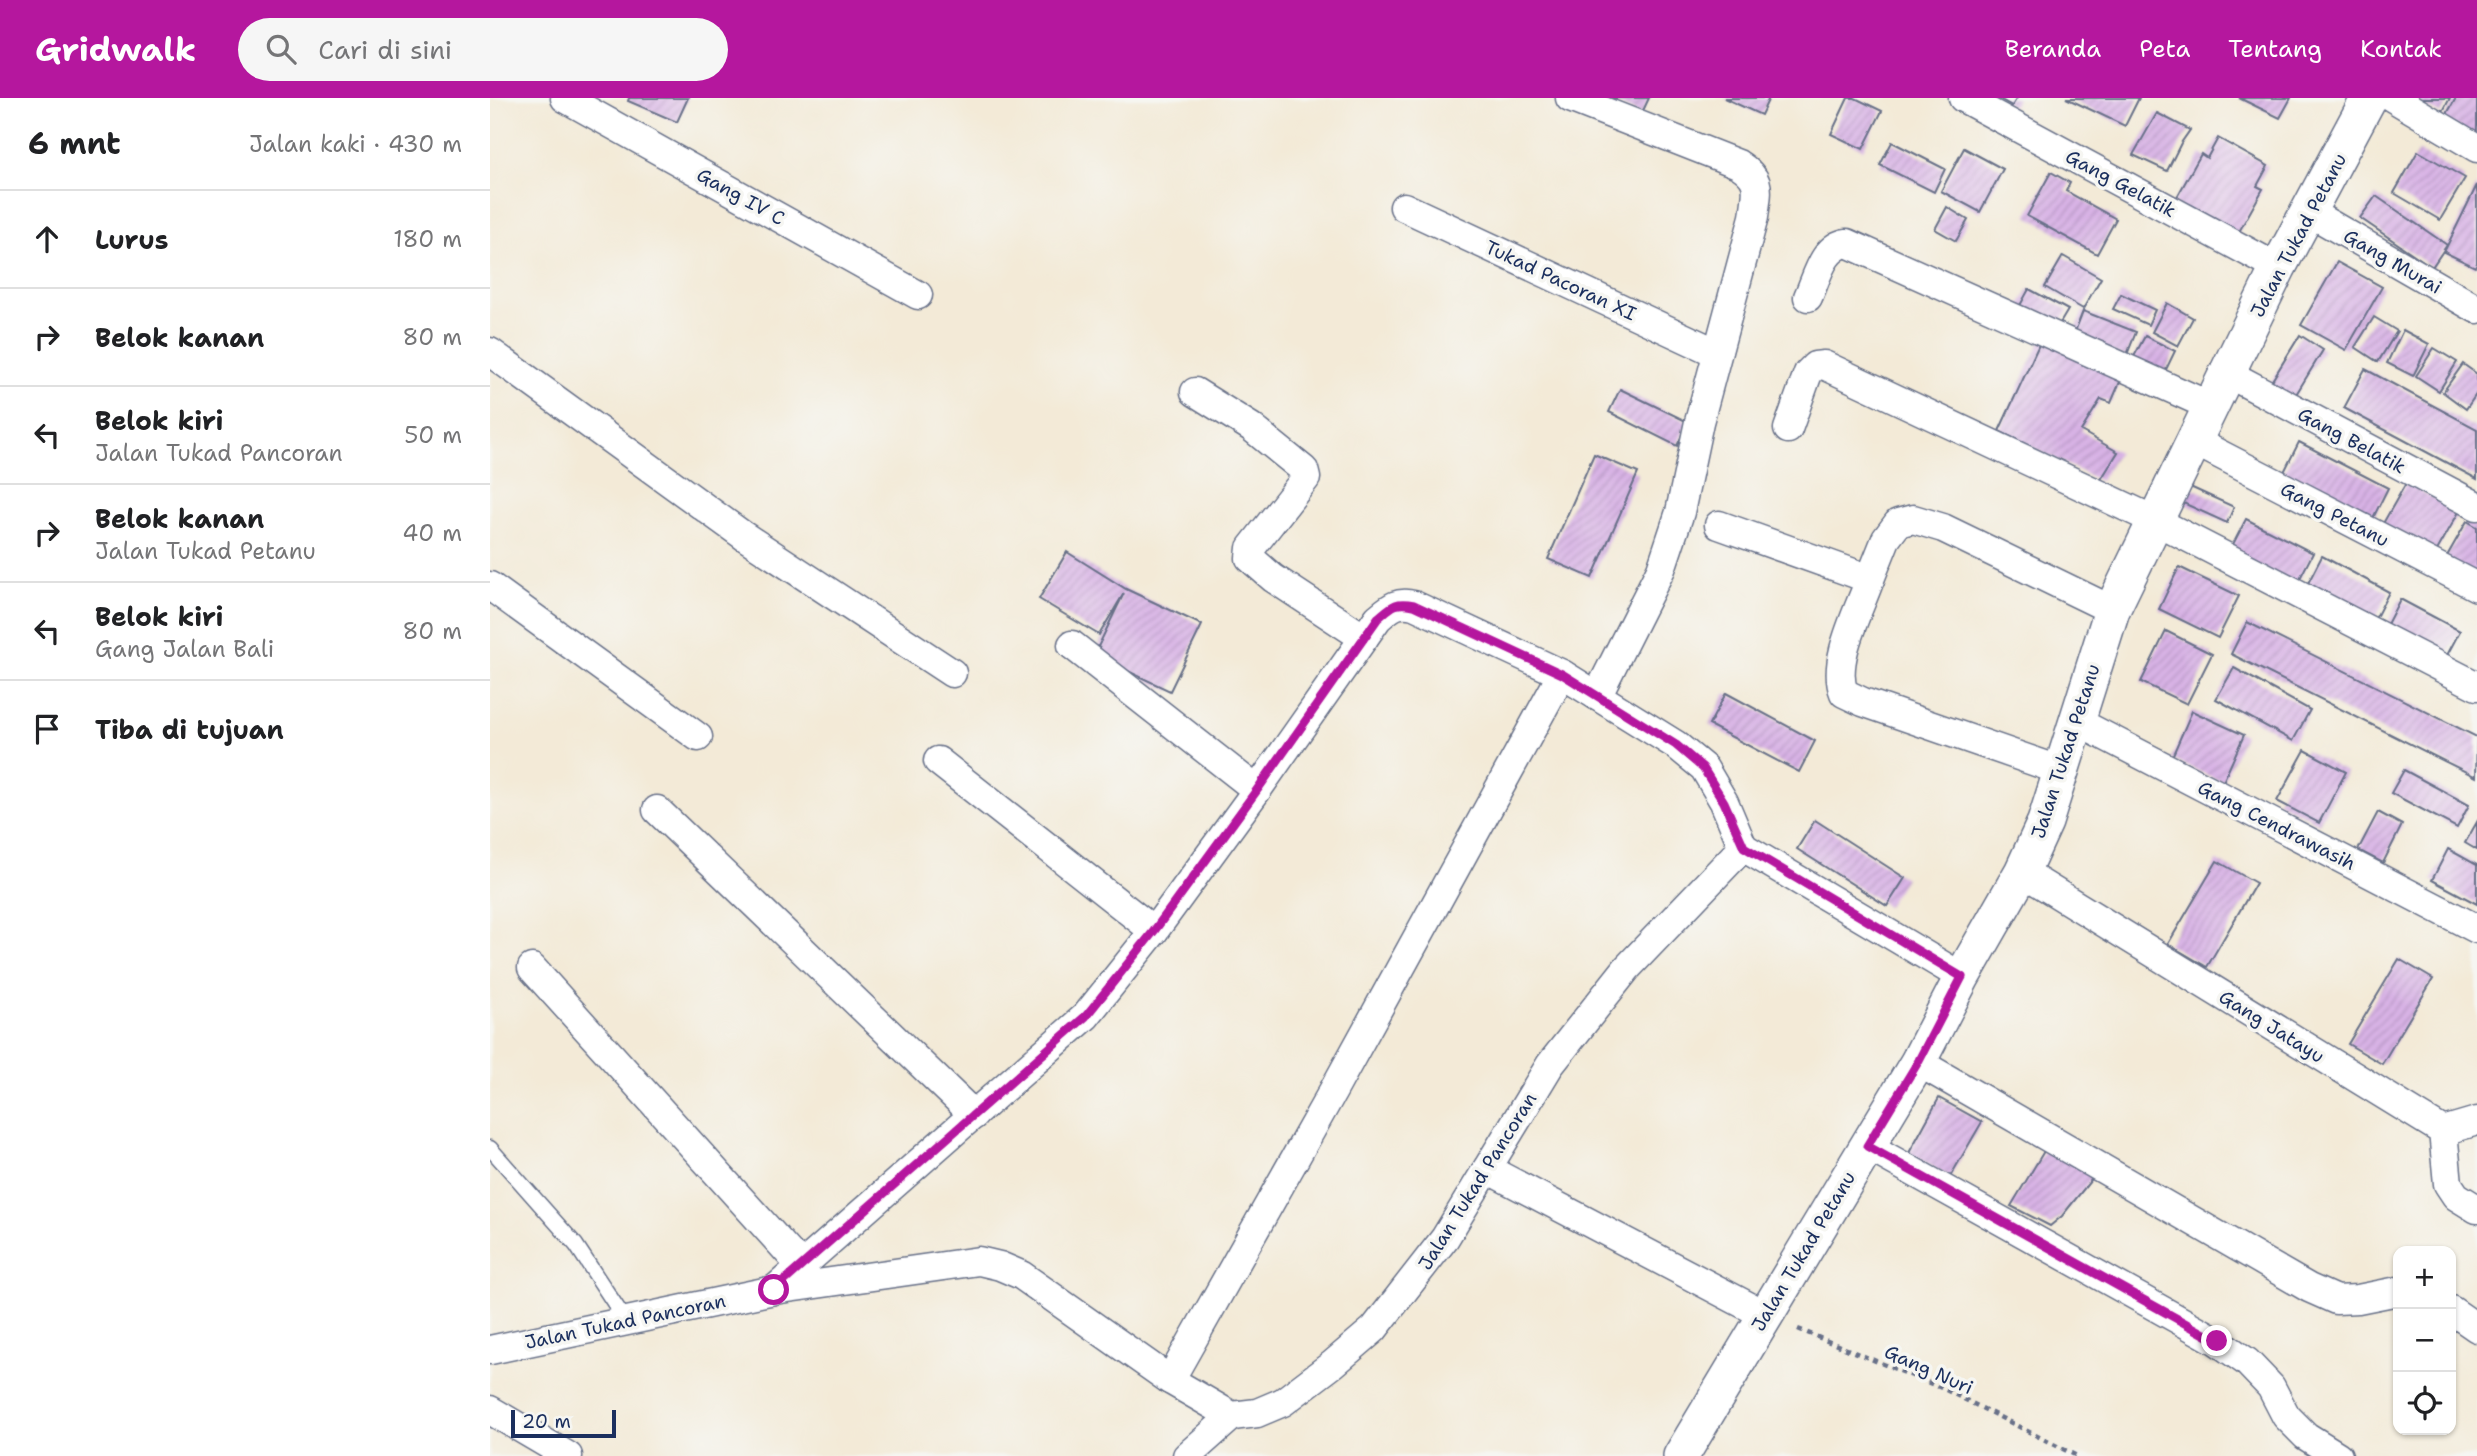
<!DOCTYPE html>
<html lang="id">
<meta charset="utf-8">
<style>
:root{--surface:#fff;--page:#f6f6f6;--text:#202124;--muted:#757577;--line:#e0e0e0;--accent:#b5179e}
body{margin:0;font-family:"Shantell Sans",sans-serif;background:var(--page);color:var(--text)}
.controls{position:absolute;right:21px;bottom:21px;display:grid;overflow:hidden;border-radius:14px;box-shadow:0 2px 5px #0004}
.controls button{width:63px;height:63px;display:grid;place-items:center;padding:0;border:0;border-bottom:2px solid var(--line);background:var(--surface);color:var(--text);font:35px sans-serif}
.scale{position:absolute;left:21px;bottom:18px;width:105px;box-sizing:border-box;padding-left:7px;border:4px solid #1b2f5e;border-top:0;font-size:19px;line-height:24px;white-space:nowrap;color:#1b2f5e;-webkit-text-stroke:5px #f6f6f2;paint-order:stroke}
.stop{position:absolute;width:21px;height:21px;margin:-16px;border:5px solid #b5179e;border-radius:50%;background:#fff}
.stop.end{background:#b5179e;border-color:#fff;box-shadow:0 2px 7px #0008}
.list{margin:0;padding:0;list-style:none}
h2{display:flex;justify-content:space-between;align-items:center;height:91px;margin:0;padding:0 28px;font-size:30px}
h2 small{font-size:23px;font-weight:400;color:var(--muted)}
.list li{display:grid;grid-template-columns:46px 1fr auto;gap:21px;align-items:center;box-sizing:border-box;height:98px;padding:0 28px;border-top:2px solid var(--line)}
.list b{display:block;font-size:26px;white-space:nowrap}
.list p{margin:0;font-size:23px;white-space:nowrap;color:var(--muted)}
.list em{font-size:23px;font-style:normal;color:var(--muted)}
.icon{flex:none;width:38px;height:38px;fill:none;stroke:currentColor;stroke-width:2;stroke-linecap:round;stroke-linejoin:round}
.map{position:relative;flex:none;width:1987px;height:1358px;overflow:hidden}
header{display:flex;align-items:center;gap:42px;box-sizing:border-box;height:98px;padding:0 35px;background:var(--accent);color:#fff}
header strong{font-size:33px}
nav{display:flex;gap:38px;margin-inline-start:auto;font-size:24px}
.search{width:490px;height:63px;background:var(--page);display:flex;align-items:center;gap:18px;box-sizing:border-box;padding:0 24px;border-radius:38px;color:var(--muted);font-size:26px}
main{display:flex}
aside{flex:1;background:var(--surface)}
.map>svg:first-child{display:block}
</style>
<header>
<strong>Gridwalk</strong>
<div class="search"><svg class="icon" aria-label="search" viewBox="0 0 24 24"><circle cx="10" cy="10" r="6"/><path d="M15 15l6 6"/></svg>Cari di sini</div>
<nav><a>Beranda</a><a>Peta</a><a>Tentang</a><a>Kontak</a></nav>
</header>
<main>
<aside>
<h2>6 mnt<small>Jalan kaki · 430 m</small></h2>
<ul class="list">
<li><svg class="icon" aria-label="ahead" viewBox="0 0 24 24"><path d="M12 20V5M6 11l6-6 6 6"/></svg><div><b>Lurus</b></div><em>180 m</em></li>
<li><svg class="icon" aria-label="right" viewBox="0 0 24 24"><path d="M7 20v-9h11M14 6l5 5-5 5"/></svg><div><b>Belok kanan</b></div><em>80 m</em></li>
<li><svg class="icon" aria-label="left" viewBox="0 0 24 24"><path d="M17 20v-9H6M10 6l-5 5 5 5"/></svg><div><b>Belok kiri</b><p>Jalan Tukad Pancoran</p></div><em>50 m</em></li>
<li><svg class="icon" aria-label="right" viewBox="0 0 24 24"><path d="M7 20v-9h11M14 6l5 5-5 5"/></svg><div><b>Belok kanan</b><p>Jalan Tukad Petanu</p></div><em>40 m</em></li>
<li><svg class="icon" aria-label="left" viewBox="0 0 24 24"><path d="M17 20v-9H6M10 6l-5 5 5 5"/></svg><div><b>Belok kiri</b><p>Gang Jalan Bali</p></div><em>80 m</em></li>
<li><svg class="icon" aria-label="arrive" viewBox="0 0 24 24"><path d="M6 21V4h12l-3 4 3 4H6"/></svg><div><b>Tiba di tujuan</b></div></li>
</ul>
</aside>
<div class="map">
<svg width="1987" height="1358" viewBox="0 0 1987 1358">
<defs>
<pattern id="building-hatch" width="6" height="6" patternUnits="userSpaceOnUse" patternTransform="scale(1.75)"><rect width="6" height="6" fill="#d8b2e5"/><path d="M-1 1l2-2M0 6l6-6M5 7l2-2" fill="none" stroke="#b999c7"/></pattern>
</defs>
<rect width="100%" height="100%" fill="#f6f6f2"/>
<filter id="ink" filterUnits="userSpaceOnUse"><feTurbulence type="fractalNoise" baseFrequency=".0143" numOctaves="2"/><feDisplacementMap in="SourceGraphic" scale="14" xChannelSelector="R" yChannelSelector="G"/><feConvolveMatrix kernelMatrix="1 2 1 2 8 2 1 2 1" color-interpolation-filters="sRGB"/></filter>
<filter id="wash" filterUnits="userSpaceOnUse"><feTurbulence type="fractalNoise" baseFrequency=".00686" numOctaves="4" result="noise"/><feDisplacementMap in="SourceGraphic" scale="28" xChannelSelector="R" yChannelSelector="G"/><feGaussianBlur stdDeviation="1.57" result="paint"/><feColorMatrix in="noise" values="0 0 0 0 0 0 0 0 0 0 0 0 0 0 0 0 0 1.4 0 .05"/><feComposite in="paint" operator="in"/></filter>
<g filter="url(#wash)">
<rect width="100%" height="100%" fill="#f3ead7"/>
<g id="blocks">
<g fill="url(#building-hatch)">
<polygon points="139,0 198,0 187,24 138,3"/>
<polygon points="1117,0 1159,0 1151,17"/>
<polygon points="1234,0 1279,0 1271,17"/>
<polygon points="1358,0 1365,0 1392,13 1373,51 1341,36"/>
<polygon points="1508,0 1527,0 1522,8"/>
<polygon points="1576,0 1649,0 1635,28"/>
<polygon points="1749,0 1801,0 1790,20"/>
<polygon points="1920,0 1960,0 1951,17"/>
<polygon points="1966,0 1987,0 1987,40 1954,21"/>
<polygon points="1667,15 1700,32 1691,45 1677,73 1643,57"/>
<polygon points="1728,40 1778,68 1767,88 1773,91 1745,141 1683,106 1711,56 1717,60"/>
<polygon points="1402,44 1455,71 1444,94 1390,67"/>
<polygon points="1474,50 1513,71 1490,114 1451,93"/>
<polygon points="1928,53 1975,80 1950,122 1904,95"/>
<polygon points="1561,74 1580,85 1576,93 1626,121 1607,156 1537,118"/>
<polygon points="1987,87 1987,165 1985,169 1954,154"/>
<polygon points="1886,98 1957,147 1942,169 1870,120"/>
<polygon points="1457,109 1478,122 1466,143 1445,131"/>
<polygon points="1573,158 1611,180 1593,211 1555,189"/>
<polygon points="1847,164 1892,189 1856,252 1811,227"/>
<polygon points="1539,191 1578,212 1566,232 1528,211"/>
<polygon points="1631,196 1665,212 1658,227 1623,211"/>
<polygon points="1677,205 1703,220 1688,248 1662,234"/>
<polygon points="1593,213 1646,234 1636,259 1583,239"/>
<polygon points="1884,219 1907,233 1888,264 1865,249"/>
<polygon points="1913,232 1939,246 1923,278 1897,265"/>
<polygon points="1810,237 1833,252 1802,303 1778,289"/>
<polygon points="1655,238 1685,253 1671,282 1640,266"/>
<polygon points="1552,240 1632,279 1621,305 1611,301 1591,333 1628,354 1610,383 1509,333"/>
<polygon points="1944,250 1967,264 1949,293 1926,278"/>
<polygon points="1973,266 1987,276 1987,295 1976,311 1953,294"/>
<polygon points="1875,271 1987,331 1987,381 1854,310"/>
<polygon points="1130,291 1198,324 1187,348 1119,314"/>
<polygon points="1809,344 1898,390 1883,420 1794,374"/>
<polygon points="1104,356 1148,375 1102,480 1058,461"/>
<polygon points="1916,385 1969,414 1944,458 1891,429"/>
<polygon points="1698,388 1744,409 1737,425 1691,404"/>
<polygon points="1756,421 1823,455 1806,488 1739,454"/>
<polygon points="1977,423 1987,429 1987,484 1953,465"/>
<polygon points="577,454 636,491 712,527 680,593 604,557 634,495 609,537 549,501"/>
<polygon points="1832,458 1899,494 1882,527 1815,491"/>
<polygon points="1689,469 1749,498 1728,540 1669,511"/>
<polygon points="1910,501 1970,533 1955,561 1895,530"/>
<polygon points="1757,524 1987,639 1986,679 1741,556"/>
<polygon points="1676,533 1722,556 1697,606 1651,584"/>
<polygon points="1744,570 1820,612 1803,643 1726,601"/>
<polygon points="1236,595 1325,643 1309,674 1219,627"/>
<polygon points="1702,613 1754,637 1733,684 1681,661"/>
<polygon points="1815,652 1856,674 1829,725 1787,703"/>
<polygon points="1914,672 1979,707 1967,730 1901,695"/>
<polygon points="1888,714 1912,727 1893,765 1868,752"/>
<polygon points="1325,722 1415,780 1397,808 1307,751"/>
<polygon points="1987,724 1987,752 1975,745"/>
<polygon points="1958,751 1987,767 1987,806 1942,782"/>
<polygon points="1727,763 1766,785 1717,869 1678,846"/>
<polygon points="1909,861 1943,881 1892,966 1858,946"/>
<polygon points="1449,1000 1492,1024 1460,1079 1419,1055"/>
<polygon points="1560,1043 1609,1072 1572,1118 1560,1128 1521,1108"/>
</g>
</g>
</g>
<g filter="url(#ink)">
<use href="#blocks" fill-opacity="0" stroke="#677088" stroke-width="2"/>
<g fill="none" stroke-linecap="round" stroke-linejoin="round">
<defs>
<polyline id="service" points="0,1050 86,1147 136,1223"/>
<g id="minor">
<polyline points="75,0 428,197"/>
<path d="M1080 0 1248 66C1273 82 1267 92 1264 119L1209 324 1190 414 1171 471 1107 598"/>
<polyline points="1473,0 1788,170"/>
<polyline points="1903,0 1987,50"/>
<polyline points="914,109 1227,255"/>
<polyline points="1819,114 1987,211"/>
<path d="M1318 199C1327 180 1333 148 1357 145L1720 308"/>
<polyline points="0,254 254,438 462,575"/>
<polyline points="1737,275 1987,408"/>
<polyline points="705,294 761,329 814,372 816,380 761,450 760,460 783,480 874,540"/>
<polyline points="1298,331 1318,275 1325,268 1334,267 1666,423 1987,588"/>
<polyline points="1704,343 1987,489"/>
<path d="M1229 427 1380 481C1369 513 1341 563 1354 595L1373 604 1572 673"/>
<polyline points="1380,481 1396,441 1408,425 1423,421 1453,430 1622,512"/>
<polyline points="0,488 208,639"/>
<polyline points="582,547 767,692"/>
<polyline points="1586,623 1987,831"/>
<polyline points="448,663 664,833"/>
<polyline points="167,712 484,1017"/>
<polyline points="1532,774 1953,1033 1958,1086 1966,1098 1987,1111"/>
<polyline points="42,870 311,1168"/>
<polyline points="1428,964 1819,1190 1846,1202 1868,1201 1908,1193"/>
<polyline points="1953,1033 1987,1023"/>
<polyline points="1377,1048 1727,1243 1757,1264 1781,1289 1796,1318 1816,1338 1848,1358"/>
<polyline points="997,1071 1275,1217"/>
<path d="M284 1192 596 918 664 833 767 692 888 520C901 509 907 503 924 507L1072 576 1186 647 1214 670 1234 704 1253 749"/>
<polyline points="1961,1212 1987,1230"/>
<polyline points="0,1252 284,1192 489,1163 510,1168 531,1177 680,1282 742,1318 767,1315 793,1304 843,1266 884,1231 955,1140 1060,967 1137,870 1253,749 1472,879"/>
<polyline points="680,1282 843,993 1072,576"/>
<polyline points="0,1312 78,1358"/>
<polyline points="697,1358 742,1318"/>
</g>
<polyline id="tertiary" points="1191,1358 1428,964 1472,879 1532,774 1555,724 1622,512 1788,170 1879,0"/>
</defs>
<use href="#service" stroke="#677088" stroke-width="17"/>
<use href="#minor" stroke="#677088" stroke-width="31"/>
<use href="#tertiary" stroke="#677088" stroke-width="38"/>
<polyline stroke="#677088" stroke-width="4.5" stroke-dasharray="5 5" stroke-linecap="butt" points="1308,1231 1454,1291 1587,1358"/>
<use href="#service" stroke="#fff" stroke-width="14"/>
<use href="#minor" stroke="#fff" stroke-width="28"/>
<use href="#tertiary" stroke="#fff" stroke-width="35"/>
</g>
</g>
<g fill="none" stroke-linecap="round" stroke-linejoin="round" filter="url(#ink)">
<path stroke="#b5179e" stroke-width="9" d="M284 1192 596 918 664 833 767 692 888 520C902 508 905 503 924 507L1072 576 1186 647 1213 670 1234 704 1254 749 1472 879 1428 964 1377 1048 1727 1243"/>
</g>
<g text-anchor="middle" stroke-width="7" stroke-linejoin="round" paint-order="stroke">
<g font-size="19" fill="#1b2f5e" stroke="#f6f6f2">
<text transform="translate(1631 85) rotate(28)" y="7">Gang Gelatik</text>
<text transform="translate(251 98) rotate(29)" y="7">Gang IV C</text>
<text transform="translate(1808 137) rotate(-62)" y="7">Jalan Tukad Petanu</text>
<text transform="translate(1903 163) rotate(30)" y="7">Gang Murai</text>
<text transform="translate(1071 182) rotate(25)" y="7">Tukad Pacoran XI</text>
<text transform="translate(1862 342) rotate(28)" y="7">Gang Belatik</text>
<text transform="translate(1845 416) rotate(27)" y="7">Gang Petanu</text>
<text transform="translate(1575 653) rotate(-72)" y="7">Jalan Tukad Petanu</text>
<text transform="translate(1787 727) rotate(27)" y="7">Gang Cendrawasih</text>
<text transform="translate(1782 928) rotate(32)" y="7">Gang Jatayu</text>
<text transform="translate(987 1083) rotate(-58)" y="7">Jalan Tukad Pancoran</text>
<text transform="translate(1313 1153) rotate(-59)" y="7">Jalan Tukad Petanu</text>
<text transform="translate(135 1223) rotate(-12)" y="7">Jalan Tukad Pancoran</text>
<text transform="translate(1439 1271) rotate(24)" y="7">Gang Nuri</text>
</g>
</g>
</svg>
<div class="controls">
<button>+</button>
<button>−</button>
<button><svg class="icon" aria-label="locate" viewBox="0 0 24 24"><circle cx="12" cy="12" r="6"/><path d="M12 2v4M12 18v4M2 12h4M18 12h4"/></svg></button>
</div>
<div class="scale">20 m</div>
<div class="stop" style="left:284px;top:1192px"></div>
<div class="stop end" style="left:1727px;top:1243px"></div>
</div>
</main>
